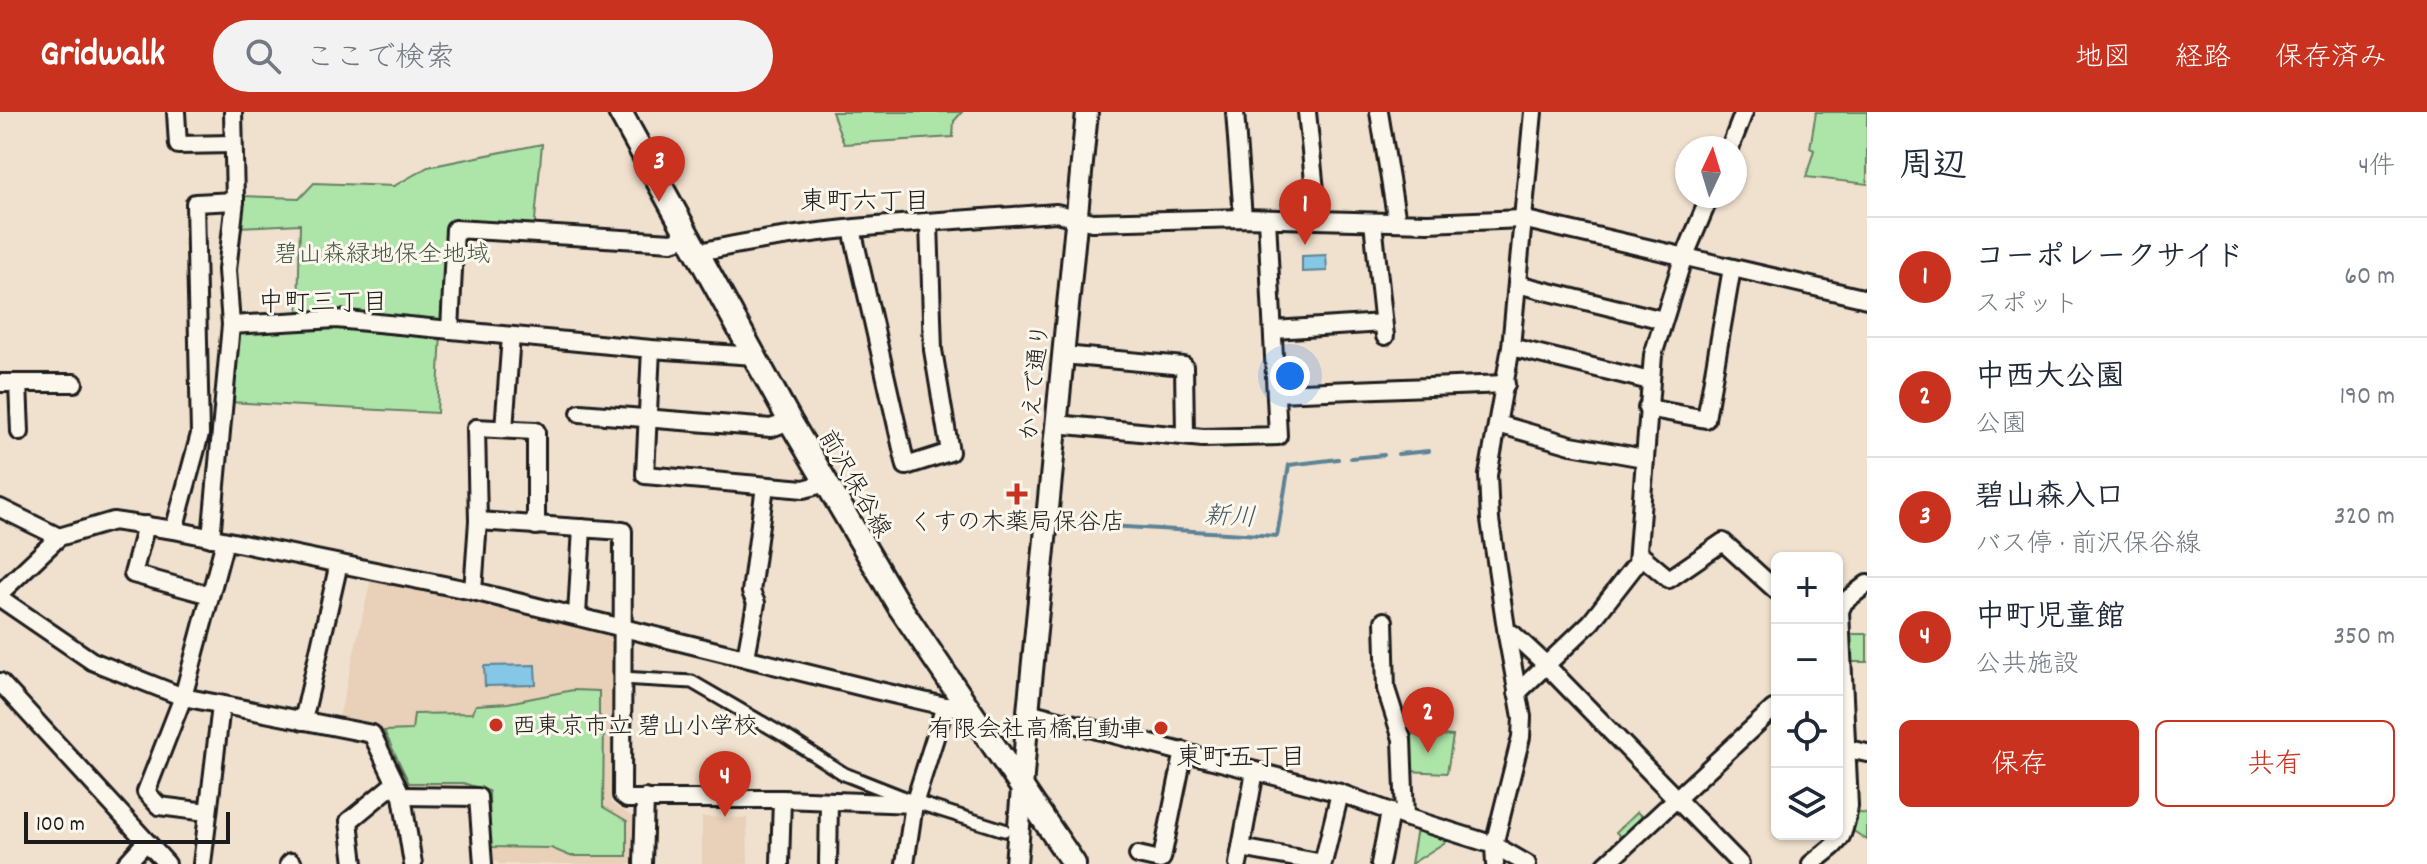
<!DOCTYPE html>
<html lang="ja">
<meta charset="utf-8">
<style>
:root{--surface:#fff;--page:#f2f2f3;--text:#1f2937;--muted:#747a83;--line:#e0e1e3;--accent:#c8321e}
body{margin:0;font-family:Dekko,"Klee One",sans-serif;background:var(--page);color:var(--text)}
.controls{position:absolute;right:24px;bottom:24px;display:grid;overflow:hidden;border-radius:12px;box-shadow:0 2px 6px #0004}
.controls button{width:72px;height:72px;display:grid;place-items:center;padding:0;border:0;border-bottom:2px solid var(--line);background:var(--surface);color:var(--text);font:40px sans-serif}
.compass{position:absolute;left:1675px;top:24px;width:72px;height:72px;border-radius:50%;background:var(--surface);box-shadow:0 2px 6px #0004;rotate:4deg}
.scale{position:absolute;left:24px;bottom:20px;width:206px;box-sizing:border-box;padding-left:8px;border:4px solid #1c1c1c;border-top:0;font-size:22px;line-height:28px;white-space:nowrap;color:#1c1c1c;-webkit-text-stroke:6px #fbf7ec;paint-order:stroke}
.you{position:absolute;left:1290px;top:264px;width:28px;height:28px;margin:-20px;border:6px solid #fff;border-radius:50%;background:#1a73e8;box-shadow:0 0 0 12px #1a73e833}
.badge{display:grid;place-items:center;width:52px;height:52px;border-radius:50%;background:var(--accent);color:#fff;font-size:26px;font-weight:700}
.pin{position:absolute;translate:-50% -66px;filter:drop-shadow(0 2px 4px #0008)}
.pin::after{content:'';position:absolute;top:42px;width:28px;height:24px;background:inherit;clip-path:polygon(0 0,100% 0,50% 100%)}
.list{margin:0;padding:0;list-style:none}
h2{display:flex;justify-content:space-between;align-items:center;height:104px;margin:0;padding:0 32px;font-size:34px}
h2 small{font-size:26px;font-weight:400;color:var(--muted)}
.list li{display:grid;grid-template-columns:52px 1fr auto;gap:24px;align-items:center;box-sizing:border-box;height:120px;padding:0 32px;border-top:2px solid var(--line)}
.list b{display:block;font-size:30px;white-space:nowrap}
.list p{margin:0;font-size:26px;white-space:nowrap;color:var(--muted)}
.list em{font-size:26px;font-style:normal;color:var(--muted)}
.actions{display:flex;gap:16px;padding:24px 32px}
.actions a{flex:1;padding:18px 0;border:2px solid var(--accent);border-radius:12px;text-align:center;font-size:28px;color:var(--accent)}
.actions .main{background:var(--accent);color:#fff}
.icon{flex:none;width:44px;height:44px;fill:none;stroke:currentColor;stroke-width:2;stroke-linecap:round;stroke-linejoin:round}
.map{position:relative;flex:none;width:1867px;height:752px;overflow:hidden}
header{display:flex;align-items:center;gap:48px;box-sizing:border-box;height:112px;padding:0 40px;background:var(--accent);color:#fff}
header strong{font-size:38px}
nav{display:flex;gap:44px;margin-inline-start:auto;font-size:28px}
.search{width:560px;height:72px;background:var(--page);display:flex;align-items:center;gap:20px;box-sizing:border-box;padding:0 28px;border-radius:44px;color:var(--muted);font-size:30px}
main{display:flex}
aside{flex:1;background:var(--surface)}
.map>svg:first-child{display:block}
</style>
<header>
<strong>Gridwalk</strong>
<div class="search"><svg class="icon" aria-label="search" viewBox="0 0 24 24"><circle cx="10" cy="10" r="6"/><path d="M15 15l6 6"/></svg>ここで検索</div>
<nav><a>地図</a><a>経路</a><a>保存済み</a></nav>
</header>
<main>
<div class="map">
<svg width="1867" height="752" viewBox="0 0 1867 752">
<rect width="100%" height="100%" fill="#f0e0ce"/>
<filter id="ink" filterUnits="userSpaceOnUse"><feTurbulence type="fractalNoise" baseFrequency=".0125" numOctaves="2"/><feDisplacementMap in="SourceGraphic" scale="16" xChannelSelector="R" yChannelSelector="G"/><feConvolveMatrix kernelMatrix="1 2 1 2 8 2 1 2 1" color-interpolation-filters="sRGB"/></filter>
<g filter="url(#ink)">
<g fill="#e8d0b9">
<polygon points="371,467 617,521 611,691 636,707 635,752 500,752 487,744 485,681 466,677 405,674 374,617 338,610"/>
<polygon points="702,705 747,706 748,752 702,752"/>
</g>
<g fill="#ade5a8" stroke="#648062" stroke-width="2">
<polygon points="832,0 962,0 954,9 953,25 844,32"/>
<polygon points="1816,0 1867,0 1867,72 1806,65 1814,38 1810,36"/>
<polygon points="542,32 534,119 451,113 446,214 298,204 300,112 238,115 239,84 300,86 314,71 394,74 428,55"/>
<polygon points="339,211 441,220 437,301 228,290 232,217"/>
<polygon points="1851,522 1867,522 1867,550 1850,550"/>
<polygon points="573,578 599,579 599,603 604,609 603,695 627,709 627,744 570,744 551,736 490,735 489,679 463,671 409,671 384,619 412,618 414,602 472,601 476,593 508,591"/>
<polygon points="1403,621 1453,624 1447,661 1406,659"/>
<polygon points="1637,700 1646,709 1622,727 1616,720"/>
<polygon points="1855,700 1867,702 1867,728 1852,718"/>
<polygon points="1417,716 1450,727 1411,752"/>
</g>
<g fill="#85c7e6" stroke="#5b8395" stroke-width="2">
<polygon points="1326,143 1327,159 1302,160 1302,144"/>
<polygon points="535,553 536,573 485,574 484,554"/>
</g>
<g fill="none" stroke-linecap="round" stroke-linejoin="round">
<g stroke="#5b8395" stroke-width="4">
<polyline points="1398,342 1429,339"/>
<polyline points="1351,346 1384,343"/>
<polyline points="1058,411 1277,424 1289,353 1338,347"/>
</g>
<defs>
<polyline id="pedestrian" points="621,566 692,570 785,624 844,662 915,690 1004,718"/>
<g id="minor">
<polyline points="176,0 178,33 233,32"/>
<polyline points="1235,0 1243,106"/>
<polyline points="1307,0 1318,108"/>
<polyline points="1379,0 1397,110"/>
<polyline points="1533,0 1511,235 1488,363 1490,408 1507,523 1513,522 1541,548 1740,752"/>
<polyline points="1730,36 1744,0"/>
<polyline points="1373,110 1385,224"/>
<polyline points="852,117 906,354 950,340 933,238 929,110"/>
<path d="M696 141C813 114 936 110 1056 101L1092 110 1243 106 1428 111 1522 107 1867 187"/>
<polyline points="1517,172 1663,208"/>
<polyline points="231,213 336,207 651,237 755,244"/>
<polyline points="450,218 455,117 672,130 687,125"/>
<polyline points="1274,218 1383,211"/>
<polyline points="1511,235 1650,269"/>
<polyline points="651,237 645,363 804,377 826,371"/>
<polyline points="1063,243 1184,254 1185,323"/>
<polyline points="0,271 74,271"/>
<polyline points="18,271 20,320"/>
<polyline points="1276,281 1506,272"/>
<polyline points="1647,296 1706,307 1732,156"/>
<polyline points="580,301 771,316 790,309"/>
<polyline points="1056,312 1203,326 1278,324 1267,107"/>
<polyline points="1498,312 1571,333 1644,346"/>
<polyline points="504,317 511,224"/>
<polyline points="0,396 59,425"/>
<polyline points="478,409 623,419 622,683 627,687 782,687 914,692"/>
<polyline points="146,413 133,462 210,483"/>
<polyline points="174,418 200,322 195,91 235,89"/>
<polyline points="211,426 231,213 227,158 235,89 233,0"/>
<polyline points="1638,441 1669,467 1723,430 1777,479"/>
<polyline points="473,479 478,409 476,316 536,319 536,414"/>
<polyline points="0,481 59,425 113,409 174,418 473,479 875,578 945,594 971,597"/>
<polyline points="0,486 92,549 183,585 372,622 402,684 413,752"/>
<polyline points="577,503 582,416"/>
<polyline points="1384,509 1386,577 1402,627 1405,705"/>
<polyline points="746,545 756,491 751,480 765,374"/>
<polyline points="0,570 167,752"/>
<polyline points="1517,581 1591,510 1637,451 1653,243 1681,153 1710,84"/>
<polyline points="1028,600 1340,681 1405,705 1494,733 1527,752"/>
<polyline points="303,609 337,460 336,453"/>
<polyline points="1848,637 1867,641"/>
<polyline points="402,684 478,685 483,752"/>
<polyline points="207,700 159,694 146,680 183,585 225,429"/>
<polyline points="1241,736 1323,751 1340,681"/>
<polyline points="1138,743 1160,748 1162,746 1184,639"/>
<polyline points="126,752 146,730"/>
<polyline points="202,752 221,594"/>
<polyline points="289,752 291,750 293,752"/>
<polyline points="354,752 349,709 395,671"/>
<polyline points="643,752 645,686"/>
<polyline points="780,752 782,687"/>
<polyline points="828,752 829,690"/>
<polyline points="905,752 914,692 945,594"/>
<polyline points="1238,752 1255,659"/>
<polyline points="1380,752 1390,700"/>
<polyline points="1495,752 1494,733 1521,625 1522,605 1507,523"/>
<polyline points="1606,752 1773,597 1777,598"/>
<path d="M1811 752C1840 728 1842 733 1849 694L1840 499 1844 490 1867 472"/>
</g>
<polyline id="tertiary" points="1016,752 1028,600 1087,0"/>
<polyline id="secondary" points="620,0 790,309 899,494 1074,752"/>
</defs>
<use href="#pedestrian" stroke="#1c1c1c" stroke-width="17"/>
<use href="#minor" stroke="#1c1c1c" stroke-width="22"/>
<use href="#tertiary" stroke="#1c1c1c" stroke-width="26"/>
<use href="#secondary" stroke="#1c1c1c" stroke-width="28"/>
<use href="#pedestrian" stroke="#fbf7ec" stroke-width="11"/>
<use href="#minor" stroke="#fbf7ec" stroke-width="16"/>
<use href="#tertiary" stroke="#fbf7ec" stroke-width="20"/>
<use href="#secondary" stroke="#fbf7ec" stroke-width="22"/>
</g>
</g>
<g fill="#c8321e" stroke="#fbf7ec" stroke-width="3">
<path d="M1013 370h8v8h8v8h-8v8h-8v-8h-8v-8h8z"/>
<circle cx="496" cy="613" r="8"/>
<circle cx="1161" cy="616" r="8"/>
</g>
<g text-anchor="middle" stroke-width="6" stroke-linejoin="round" paint-order="stroke">
<g font-size="24" fill="#485846" stroke="#fbf7ec">
<text x="382" y="149">碧山森緑地保全地域</text>
</g>
<g font-size="24" fill="#1c1c1c" stroke="#fbf7ec">
<text transform="translate(1034 270) rotate(-84)" y="8">かえで通り</text>
<text transform="translate(856 371) rotate(60)" y="8">前沢保谷線</text>
</g>
<g font-size="24" fill="#1c1c1c" stroke="#fbf7ec">
<text x="1017" y="417">くすの木薬局保谷店</text>
<text x="512" y="621" text-anchor="start">西東京市立 碧山小学校</text>
<text x="1145" y="624" text-anchor="end">有限会社高橋自動車</text>
</g>
<g font-size="26" fill="#1c1c1c" stroke="#fbf7ec">
<text x="865" y="97">東町六丁目</text>
<text x="323" y="198">中町三丁目</text>
<text x="1241" y="653">東町五丁目</text>
</g>
<g font-size="26" font-style="italic" fill="#415863" stroke="#fbf7ec">
<text transform="translate(1230 403) rotate(3)" y="9">新川</text>
</g>
</g>
</svg>
<div class="controls">
<button>+</button>
<button>−</button>
<button><svg class="icon" aria-label="locate" viewBox="0 0 24 24"><circle cx="12" cy="12" r="6"/><path d="M12 2v4M12 18v4M2 12h4M18 12h4"/></svg></button>
<button><svg class="icon" aria-label="layers" viewBox="0 0 24 24"><path d="M12 4l9 5-9 5-9-5zM3 14l9 5 9-5"/></svg></button>
</div>
<svg class="compass" viewBox="-18 -18 36 36"><path d="M0-13l5 13h-10z" fill="#e53935"/><path d="M0 13l5-13h-10z" fill="#747a83"/></svg>
<div class="scale">100 m</div>
<div class="you"></div>
<div class="pin badge" style="left:1305px;top:133px">1</div>
<div class="pin badge" style="left:1428px;top:641px">2</div>
<div class="pin badge" style="left:659px;top:90px">3</div>
<div class="pin badge" style="left:725px;top:705px">4</div>
</div>
<aside>
<h2>周辺<small>4件</small></h2>
<ul class="list">
<li><span class="badge">1</span><div><b>コーポレークサイド</b><p>スポット</p></div><em>60 m</em></li>
<li><span class="badge">2</span><div><b>中西大公園</b><p>公園</p></div><em>190 m</em></li>
<li><span class="badge">3</span><div><b>碧山森入口</b><p>バス停 · 前沢保谷線</p></div><em>320 m</em></li>
<li><span class="badge">4</span><div><b>中町児童館</b><p>公共施設</p></div><em>350 m</em></li>
</ul>
<div class="actions"><a class="main">保存</a><a>共有</a></div>
</aside>
</main>
